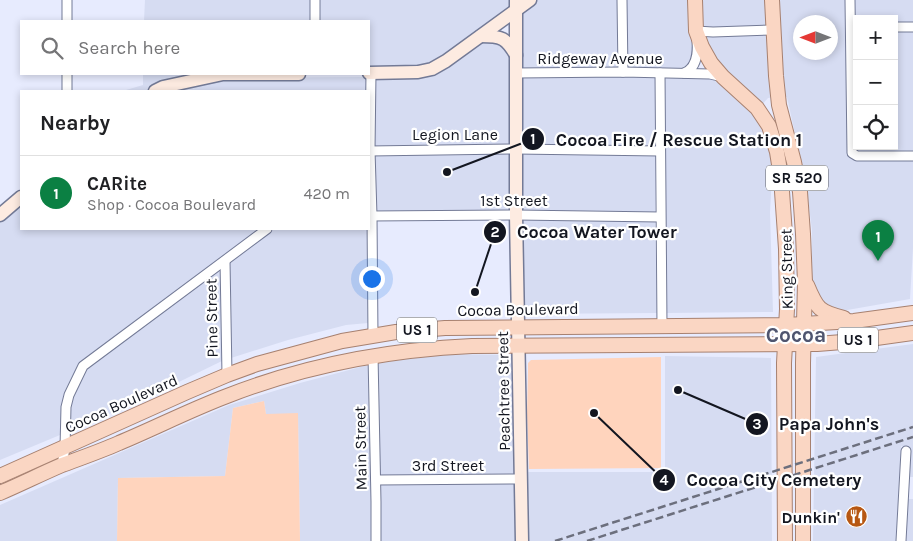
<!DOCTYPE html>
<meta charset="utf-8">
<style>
:root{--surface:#fff;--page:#f6f6f6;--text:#202124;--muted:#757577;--line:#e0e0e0;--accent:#0b8043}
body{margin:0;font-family:Karla,sans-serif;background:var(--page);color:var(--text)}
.controls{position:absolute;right:15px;top:15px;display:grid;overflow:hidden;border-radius:0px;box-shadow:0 2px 8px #0003}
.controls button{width:45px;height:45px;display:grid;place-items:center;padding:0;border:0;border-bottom:1px solid var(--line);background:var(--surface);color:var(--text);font:25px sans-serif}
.compass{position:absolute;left:793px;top:15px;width:45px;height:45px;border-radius:50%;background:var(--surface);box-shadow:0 2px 8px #0003;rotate:270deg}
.you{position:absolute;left:371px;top:278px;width:18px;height:18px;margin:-12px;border:4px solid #fff;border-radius:50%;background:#1a73e8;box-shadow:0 0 0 8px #1a73e833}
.badge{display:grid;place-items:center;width:32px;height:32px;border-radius:50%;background:var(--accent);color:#fff;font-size:16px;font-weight:700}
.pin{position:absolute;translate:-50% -41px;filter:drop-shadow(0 1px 2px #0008)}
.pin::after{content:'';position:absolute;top:26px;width:18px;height:15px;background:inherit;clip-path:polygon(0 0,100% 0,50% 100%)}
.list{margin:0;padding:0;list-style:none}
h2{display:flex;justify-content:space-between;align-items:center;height:65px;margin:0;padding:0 20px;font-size:21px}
h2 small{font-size:16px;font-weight:400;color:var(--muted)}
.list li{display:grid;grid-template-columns:32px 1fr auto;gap:15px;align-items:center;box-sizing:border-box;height:75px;padding:0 20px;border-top:1px solid var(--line)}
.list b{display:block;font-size:19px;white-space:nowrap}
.list p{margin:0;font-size:16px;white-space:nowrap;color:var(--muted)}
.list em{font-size:16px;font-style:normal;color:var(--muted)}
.icon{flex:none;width:28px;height:28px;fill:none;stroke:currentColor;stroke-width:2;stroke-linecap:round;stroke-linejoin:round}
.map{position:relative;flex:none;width:913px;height:541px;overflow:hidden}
.search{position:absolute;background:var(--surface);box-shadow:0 2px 8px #0003;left:20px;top:20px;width:350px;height:55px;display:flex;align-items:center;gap:12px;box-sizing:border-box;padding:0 18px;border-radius:0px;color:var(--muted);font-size:19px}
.panel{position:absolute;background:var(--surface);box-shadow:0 2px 8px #0003;left:20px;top:90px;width:350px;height:140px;border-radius:0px}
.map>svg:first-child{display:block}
</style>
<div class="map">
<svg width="913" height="541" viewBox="0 0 913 541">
<rect width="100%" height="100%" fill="#e7ebfe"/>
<g fill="#d6dcf2" fill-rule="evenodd">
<polygon points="145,0 311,0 311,21 144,21"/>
<polygon points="320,0 512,0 512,8 430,65 369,69 369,21 320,21"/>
<polygon points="538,0 617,0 618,68 521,69 521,58 523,57 521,54 521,12"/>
<polygon points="627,0 690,0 693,46 692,57 689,65 686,68 683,69 627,68"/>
<polygon points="700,0 767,0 768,26 714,28 701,27"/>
<path d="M777 0H846L848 153 849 156 857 161 913 160V248L910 299 836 312 823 306 812 284V230L806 184 787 97H783ZM800 22H830V52H800Z"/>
<polygon points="855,0 913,0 913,23 894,23 894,19 857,19 857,23 855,23"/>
<polygon points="894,32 913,32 913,151 859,152 857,151 857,146 894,146"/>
<polygon points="768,34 774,97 768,98 761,106 715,61 703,36 717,37"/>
<polygon points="483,40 505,46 512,56 512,145 374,146 375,77 412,77"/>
<polygon points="143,74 202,74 162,83 146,91 124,91 126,90 143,85"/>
<polygon points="623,76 655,77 655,147 521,145 521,77"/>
<polygon points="366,77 366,91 164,91 223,78"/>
<polygon points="664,77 680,77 681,79 684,77 709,78 721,81 737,94 764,127 773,157 770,212 773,312 666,313"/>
<polygon points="512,153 511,211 377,212 375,154"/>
<polygon points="521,153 655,155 655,213 521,211"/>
<polygon points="21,203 21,229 260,229 223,257 220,257 220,259 82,361 81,361 77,366 78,367 64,394 62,407 60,435 0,460 0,221"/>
<polygon points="521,219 655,222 657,313 523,314"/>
<polygon points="274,229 367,229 368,323 346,325 288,340 231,358 230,263"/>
<polygon points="220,270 222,361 150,396 70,431 71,407 74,396 87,369"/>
<polygon points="913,344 913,477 909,477 910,447 901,446 896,541 813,541 816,357"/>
<polygon points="446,354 514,355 516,475 380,476 378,363"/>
<polygon points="665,356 771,358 772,541 527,541 526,471 529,472 661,472 665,469"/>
<polygon points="368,365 372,502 371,541 300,541 298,414 266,414 264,401 233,408 225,476 118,478 117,541 0,541 0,505 229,405 300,383"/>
<polygon points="380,484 516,484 517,541 380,541"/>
<polygon points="908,499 913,499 913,541 906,541"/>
</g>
<g fill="#ffd4bd">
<polygon points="661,357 661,468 529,469 527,414 528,369 528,363 531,360"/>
<polygon points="264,401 266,414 298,413 300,541 117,541 118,478 225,476 233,408"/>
</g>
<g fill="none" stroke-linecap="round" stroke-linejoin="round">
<defs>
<g id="street">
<polyline points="315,0 315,21"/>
<polyline points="622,0 623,72"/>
<polyline points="850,0 852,153 857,156 913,156"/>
<polyline points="67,21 67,0"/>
<polyline points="894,27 913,27"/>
<polyline points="371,73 370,150 372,216 373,336"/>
<polyline points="516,73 623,72 710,74 723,77"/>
<polyline points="660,73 662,326"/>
<path d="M684 73C700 67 698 45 696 31L713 32 773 30"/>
<polyline points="67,91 67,74"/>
<polyline points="369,151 516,149 660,151"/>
<polyline points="369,216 516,215 660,217"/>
<polyline points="225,261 227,375"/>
<polyline points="373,355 376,502 376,541"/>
<polyline points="62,465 65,448 66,407 69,395 83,366 267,229"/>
<polyline points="376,480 521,479"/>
<polyline points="901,541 906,451"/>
</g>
<g id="secondary">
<polyline points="516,0 516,215 522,541"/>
<path d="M481 36C502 36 506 38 516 55"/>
<polyline points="369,73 418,72 432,69 446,61 530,0"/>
<polyline points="155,91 163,87 223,74 299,74"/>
<polyline points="0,215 21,197"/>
</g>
<g id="primary">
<polyline points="695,0 696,31 702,47 711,63 723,77 757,108 769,126 777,152 781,177 786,249 787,309 784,363 785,541"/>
<polyline points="772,0 776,76 779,105 794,162 800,192 803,234 805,282 803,363 803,541"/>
<path d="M807 285C817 309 819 312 844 318"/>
<polyline points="0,476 187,392 227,375 257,364 342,341 396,332 445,328 786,325 854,321 913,313"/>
<path d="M0 493C21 484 41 474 62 465 81 458 101 451 119 443 155 428 190 410 227 396 306 365 387 350 472 346L817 344 855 341 913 333"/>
</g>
</defs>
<use href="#street" stroke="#737a96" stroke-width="11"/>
<use href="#secondary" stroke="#737a96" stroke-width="15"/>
<use href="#primary" stroke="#a78170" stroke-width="16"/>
<use href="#street" stroke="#fff" stroke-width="9"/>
<use href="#secondary" stroke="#fdebe1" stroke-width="12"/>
<use href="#primary" stroke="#fad6c3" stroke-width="14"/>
<g stroke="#6c6f7d" stroke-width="2.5" stroke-dasharray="8 4" stroke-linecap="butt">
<polyline points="555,541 913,427"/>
<polyline points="587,541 913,437"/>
</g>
</g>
<defs>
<symbol id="restaurant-disc" viewBox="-11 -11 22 22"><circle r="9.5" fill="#b75712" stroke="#fff"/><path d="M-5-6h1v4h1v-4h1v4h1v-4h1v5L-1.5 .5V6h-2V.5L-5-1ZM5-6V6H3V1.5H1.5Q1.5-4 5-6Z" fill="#fff"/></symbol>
</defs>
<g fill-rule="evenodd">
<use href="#restaurant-disc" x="844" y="504" width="25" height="25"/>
</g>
<g text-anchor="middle" stroke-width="4.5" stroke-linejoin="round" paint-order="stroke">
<g fill="#fff" stroke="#5a5c63" stroke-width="1">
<rect x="766" y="165.5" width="62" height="25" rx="4"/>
<rect x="397" y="317.5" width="40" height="25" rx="4"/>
<rect x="838" y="327.5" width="40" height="25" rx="4"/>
</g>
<g font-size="15" font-weight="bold" fill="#131620">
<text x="797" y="183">SR 520</text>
<text x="417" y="335">US 1</text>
<text x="858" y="345">US 1</text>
</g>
<g font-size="16" fill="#131620" stroke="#fff">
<text x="600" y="64">Ridgeway Avenue</text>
<text x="455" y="140">Legion Lane</text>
<text x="514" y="206">1st Street</text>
<text transform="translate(786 269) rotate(-91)" y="6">King Street</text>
<text transform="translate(518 309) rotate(-1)" y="6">Cocoa Boulevard</text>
<text transform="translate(211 318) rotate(-91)" y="6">Pine Street</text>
<text transform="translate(503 391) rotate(-91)" y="6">Peachtree Street</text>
<text transform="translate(121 403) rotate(-24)" y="6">Cocoa Boulevard</text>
<text transform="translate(360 448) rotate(-91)" y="6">Main Street</text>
<text x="448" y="471">3rd Street</text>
</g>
<g font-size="16" font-weight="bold" fill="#131620" stroke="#fff" text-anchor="end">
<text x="840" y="523">Dunkin'</text>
</g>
<g font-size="21" font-weight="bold" fill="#4f556f" stroke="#fff">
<text x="796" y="342">Cocoa</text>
</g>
</g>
<path fill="none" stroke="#131620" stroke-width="2" d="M447 172L533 139M475 292L495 232M678 390L757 424M594 413L664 480"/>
<g fill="#131620" stroke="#fff" stroke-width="2">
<circle cx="447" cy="172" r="5"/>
<circle cx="475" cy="292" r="5"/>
<circle cx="678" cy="390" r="5"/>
<circle cx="594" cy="413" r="5"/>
<circle cx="533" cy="139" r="12"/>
<circle cx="495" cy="232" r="12"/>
<circle cx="757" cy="424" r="12"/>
<circle cx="664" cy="480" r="12"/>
</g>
<g font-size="15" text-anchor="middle" font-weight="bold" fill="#fff">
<text x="533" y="144">1</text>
<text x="495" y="237">2</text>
<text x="757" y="429">3</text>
<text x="664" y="485">4</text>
</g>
<g font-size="18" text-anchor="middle" font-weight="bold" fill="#131620" stroke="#fff" stroke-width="4.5" stroke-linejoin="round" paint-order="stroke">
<text x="679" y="146">Cocoa Fire / Rescue Station 1</text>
<text x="597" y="238">Cocoa Water Tower</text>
<text x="829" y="430">Papa John's</text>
<text x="774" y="486">Cocoa City Cemetery</text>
</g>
</svg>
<div class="controls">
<button>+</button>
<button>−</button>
<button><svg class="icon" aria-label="locate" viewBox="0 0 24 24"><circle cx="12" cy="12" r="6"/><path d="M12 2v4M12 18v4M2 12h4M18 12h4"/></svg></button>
</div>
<svg class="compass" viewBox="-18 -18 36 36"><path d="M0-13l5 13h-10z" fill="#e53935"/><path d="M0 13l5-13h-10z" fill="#757577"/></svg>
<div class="you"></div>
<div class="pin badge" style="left:878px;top:261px">1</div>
<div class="search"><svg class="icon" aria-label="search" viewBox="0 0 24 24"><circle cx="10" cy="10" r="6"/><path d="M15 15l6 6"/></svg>Search here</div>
<section class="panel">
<h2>Nearby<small></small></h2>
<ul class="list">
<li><span class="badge">1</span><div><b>CARite</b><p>Shop · Cocoa Boulevard</p></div><em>420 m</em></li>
</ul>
</section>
</div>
